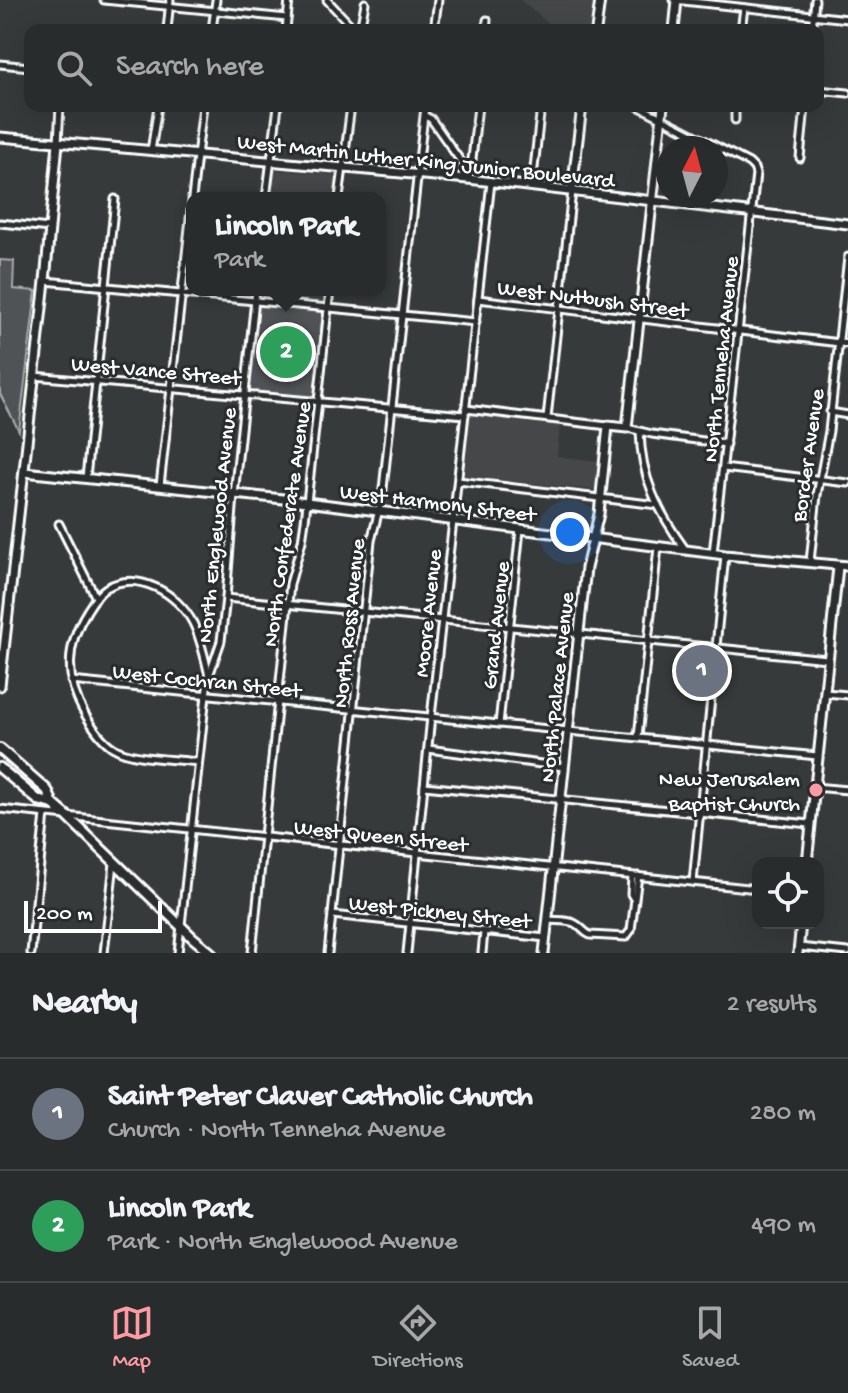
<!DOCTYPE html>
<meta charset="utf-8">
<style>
:root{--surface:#292c2c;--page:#353838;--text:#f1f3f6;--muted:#a5a7a9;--line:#454848;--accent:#ff9aa2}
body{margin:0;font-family:"Gochi Hand",sans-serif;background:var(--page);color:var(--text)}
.controls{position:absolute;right:24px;bottom:24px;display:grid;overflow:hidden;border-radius:16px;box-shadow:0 8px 32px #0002}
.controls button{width:72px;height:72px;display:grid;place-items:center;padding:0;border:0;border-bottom:2px solid var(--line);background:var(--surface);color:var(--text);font:40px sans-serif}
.compass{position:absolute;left:656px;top:136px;width:72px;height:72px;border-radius:50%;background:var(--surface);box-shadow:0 8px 32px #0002;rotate:6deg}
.scale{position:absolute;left:24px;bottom:20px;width:138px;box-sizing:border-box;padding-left:8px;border:4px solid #fff;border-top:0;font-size:22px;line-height:28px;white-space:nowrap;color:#fff;-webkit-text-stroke:6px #2a2d2e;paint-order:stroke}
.you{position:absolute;left:570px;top:532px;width:28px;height:28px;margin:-20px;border:6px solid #fff;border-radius:50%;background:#1a73e8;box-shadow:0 0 0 12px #1a73e833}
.badge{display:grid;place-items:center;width:52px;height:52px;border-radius:50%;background:var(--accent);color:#fff;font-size:26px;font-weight:700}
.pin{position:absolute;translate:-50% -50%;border:4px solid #fff;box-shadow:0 2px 8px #0006}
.popup{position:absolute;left:186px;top:192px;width:200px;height:104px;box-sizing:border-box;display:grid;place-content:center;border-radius:16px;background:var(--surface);filter:drop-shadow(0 2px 6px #0005);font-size:26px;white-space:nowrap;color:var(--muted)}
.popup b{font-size:30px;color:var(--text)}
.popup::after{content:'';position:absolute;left:50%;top:100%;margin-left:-16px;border:16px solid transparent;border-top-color:var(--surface)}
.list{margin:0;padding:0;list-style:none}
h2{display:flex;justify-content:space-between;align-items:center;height:104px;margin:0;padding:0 32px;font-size:34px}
h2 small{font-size:26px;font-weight:400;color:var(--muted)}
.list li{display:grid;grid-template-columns:52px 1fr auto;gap:24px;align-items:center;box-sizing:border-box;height:112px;padding:0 32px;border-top:2px solid var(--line)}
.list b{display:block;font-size:30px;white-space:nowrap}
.list p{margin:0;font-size:26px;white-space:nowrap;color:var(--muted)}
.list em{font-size:26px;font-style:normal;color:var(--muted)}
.icon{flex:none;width:44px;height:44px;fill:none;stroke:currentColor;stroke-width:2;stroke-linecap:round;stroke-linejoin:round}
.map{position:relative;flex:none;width:848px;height:953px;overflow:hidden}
.search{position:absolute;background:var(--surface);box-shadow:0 8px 32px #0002;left:24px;right:24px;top:24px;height:88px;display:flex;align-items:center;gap:20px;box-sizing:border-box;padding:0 28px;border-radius:16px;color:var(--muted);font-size:30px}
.sheet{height:328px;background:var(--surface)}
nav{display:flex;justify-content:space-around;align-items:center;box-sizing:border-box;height:112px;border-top:2px solid var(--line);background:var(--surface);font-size:22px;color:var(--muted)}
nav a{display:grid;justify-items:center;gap:4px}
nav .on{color:var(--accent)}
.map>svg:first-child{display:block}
</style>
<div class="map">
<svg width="848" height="953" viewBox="0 0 848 953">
<rect width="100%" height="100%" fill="#373a3b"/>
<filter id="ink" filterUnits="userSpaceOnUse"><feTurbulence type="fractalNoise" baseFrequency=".0125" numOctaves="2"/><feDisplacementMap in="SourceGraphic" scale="16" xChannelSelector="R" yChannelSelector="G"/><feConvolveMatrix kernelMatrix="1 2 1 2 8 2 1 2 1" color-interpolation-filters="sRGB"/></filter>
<g filter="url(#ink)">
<g fill="#444748">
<polygon points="520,0 593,0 590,30 557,30"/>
<polygon points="275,170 336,175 334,198 271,198"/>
<polygon points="260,290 325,290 323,312 258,305"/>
<polygon points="470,415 560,424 557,456 598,461 595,490 464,476"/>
</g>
<g fill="#505354" stroke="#a8a9aa" stroke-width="2">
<polygon points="0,260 14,261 13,289 36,291 19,431 0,394"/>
<polygon points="258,305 323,312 314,398 248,391"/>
</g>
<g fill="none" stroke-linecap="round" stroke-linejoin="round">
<defs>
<g id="street">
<polyline points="104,0 287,18"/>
<polyline points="327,0 355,30"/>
<polyline points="674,0 848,19"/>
<polyline points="167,30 170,0"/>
<polyline points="212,30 216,0"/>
<polyline points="286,30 289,0"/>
<polyline points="360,30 365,3"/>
<polyline points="434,30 438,0"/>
<polyline points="486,30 487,20"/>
<polyline points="741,30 744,8"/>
<polyline points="812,30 815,0"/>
<polyline points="0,64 30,67"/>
<polyline points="818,90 848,93"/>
<polyline points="638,106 749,163 754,168 756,174 713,553"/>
<polyline points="735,106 735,120"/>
<polyline points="425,116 431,119 469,173 468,179"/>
<polyline points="58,143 60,106"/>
<polyline points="151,151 158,106"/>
<polyline points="800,158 805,106"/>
<polyline points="469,173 471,168 478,106"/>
<polyline points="532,186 541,106"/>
<polyline points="192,198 203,106"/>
<polyline points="266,198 278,106"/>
<polyline points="339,198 351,106"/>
<polyline points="0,223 50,228"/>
<polyline points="45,281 476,322"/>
<polyline points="478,299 848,344"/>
<polyline points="34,376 465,415"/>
<polyline points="466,409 608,426"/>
<polyline points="830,412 848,415"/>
<polyline points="547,418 572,191"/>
<polyline points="627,428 652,434 726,444"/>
<path d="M640 431C641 479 658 511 685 549"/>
<polyline points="723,468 848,483"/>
<polyline points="86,478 115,199"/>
<polyline points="458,481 658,505"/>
<polyline points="160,486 192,201"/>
<polyline points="59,524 96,598"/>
<polyline points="810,562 817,495 829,431 848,257"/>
<polyline points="226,598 827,659"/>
<polyline points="71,681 817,756"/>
<polyline points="825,693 848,695"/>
<polyline points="499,724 520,530"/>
<polyline points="638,737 658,547"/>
<polyline points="428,749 564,767"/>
<path d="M198 762C177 759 131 759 114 748 102 741 93 727 86 716 65 681 65 646 87 611 92 603 98 593 106 588 138 569 178 594 193 623 201 639 205 659 209 676"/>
<polyline points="424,786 810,824"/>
<polyline points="814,787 848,790"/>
<polyline points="0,809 758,889"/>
<polyline points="632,876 631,894 634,899"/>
<polyline points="693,882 725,555"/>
<polyline points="332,915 546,938"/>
<path d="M548 920C556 921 567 920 574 923 581 926 583 932 590 935L626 937 631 930 638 876"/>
<polyline points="799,947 848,952"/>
<polyline points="31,953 45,814"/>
<polyline points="104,953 114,863"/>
<polyline points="178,953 206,695 209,676 221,641 226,598 234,495 256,290"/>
<polyline points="252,953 290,584 302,541 305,521 330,290"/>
<polyline points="328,953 371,541 382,498 425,106"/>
<polyline points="407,953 431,717 491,182"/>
<polyline points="482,953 484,932"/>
</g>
<g id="secondary">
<polyline points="596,30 600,0"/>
<polyline points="674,30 677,0"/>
<polyline points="0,137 468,179 848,224"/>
<polyline points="572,190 582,106"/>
<polyline points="24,472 283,499 725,555 848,566"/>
<polyline points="0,686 45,281 58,143"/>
<polyline points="807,863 838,567"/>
<polyline points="544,953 586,568 599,514 608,426 627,428 663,106"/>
<polyline points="798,953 801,923"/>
</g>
<g id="primary">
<polyline points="0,749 47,790 53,804"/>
<polyline points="0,768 38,800 53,804 67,816 192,937 211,953"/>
</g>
</defs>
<use href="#street" stroke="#fff" stroke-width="11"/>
<use href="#secondary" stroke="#fff" stroke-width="13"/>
<use href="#primary" stroke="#fff" stroke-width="14"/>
<use href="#street" stroke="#2a2d2e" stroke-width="5"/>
<use href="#secondary" stroke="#2a2d2e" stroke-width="7"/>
<use href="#primary" stroke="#2a2d2e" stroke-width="8"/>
</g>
</g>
<circle fill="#ff9aa2" stroke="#2a2d2e" stroke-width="3" cx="816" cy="790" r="8"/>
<g text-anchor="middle" stroke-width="6" stroke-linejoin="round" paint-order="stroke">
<g font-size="22" fill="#fff" stroke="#2a2d2e">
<text transform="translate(426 159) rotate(6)" y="8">West Martin Luther King Junior Boulevard</text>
<text transform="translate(593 297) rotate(7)" y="8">West Nutbush Street</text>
<text transform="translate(719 359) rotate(-84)" y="8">North Tenneha Avenue</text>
<text transform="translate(156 369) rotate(5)" y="8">West Vance Street</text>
<text transform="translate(806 455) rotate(-82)" y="8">Border Avenue</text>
<text transform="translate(438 501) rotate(7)" y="8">West Harmony Street</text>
<text transform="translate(285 524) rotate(-82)" y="8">North Confederate Avenue</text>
<text transform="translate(215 525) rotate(-84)" y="8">North Englewood Avenue</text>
<text transform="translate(426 613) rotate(-84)" y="8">Moore Avenue</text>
<text transform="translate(347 623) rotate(-84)" y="8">North Ross Avenue</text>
<text transform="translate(494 625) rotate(-84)" y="8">Grand Avenue</text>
<text transform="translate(207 679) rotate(6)" y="8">West Cochran Street</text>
<text transform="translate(555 687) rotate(-84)" y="8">North Palace Avenue</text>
<text transform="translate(381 834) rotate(6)" y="8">West Queen Street</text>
<text transform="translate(440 910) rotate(6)" y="8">West Pickney Street</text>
</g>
<g font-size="22" fill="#fff" stroke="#2a2d2e" text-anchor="end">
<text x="800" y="785">New Jerusalem<tspan x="800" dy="25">Baptist Church</tspan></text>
</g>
</g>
</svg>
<div class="controls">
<button><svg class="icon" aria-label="locate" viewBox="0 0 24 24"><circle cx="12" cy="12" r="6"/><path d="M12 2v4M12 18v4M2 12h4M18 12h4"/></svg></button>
</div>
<svg class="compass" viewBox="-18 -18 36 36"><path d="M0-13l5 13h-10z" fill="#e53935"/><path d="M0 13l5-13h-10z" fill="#a5a7a9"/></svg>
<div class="scale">200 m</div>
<div class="you"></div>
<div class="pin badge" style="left:702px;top:671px;background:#6b7280">1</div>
<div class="pin badge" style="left:286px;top:352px;background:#2e9e5b">2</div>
<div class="popup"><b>Lincoln Park</b>Park</div>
<div class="search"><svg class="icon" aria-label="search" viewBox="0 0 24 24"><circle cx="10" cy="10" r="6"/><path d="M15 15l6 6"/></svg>Search here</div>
</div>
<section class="sheet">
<h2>Nearby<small>2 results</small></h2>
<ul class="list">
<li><span class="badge" style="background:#6b7280">1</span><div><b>Saint Peter Claver Catholic Church</b><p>Church · North Tenneha Avenue</p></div><em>280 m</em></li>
<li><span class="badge" style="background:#2e9e5b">2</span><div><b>Lincoln Park</b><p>Park · North Englewood Avenue</p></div><em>490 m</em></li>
</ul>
</section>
<nav>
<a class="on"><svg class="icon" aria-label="map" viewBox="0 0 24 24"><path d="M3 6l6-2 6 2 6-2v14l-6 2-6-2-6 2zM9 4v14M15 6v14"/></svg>Map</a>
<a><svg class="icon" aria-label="directions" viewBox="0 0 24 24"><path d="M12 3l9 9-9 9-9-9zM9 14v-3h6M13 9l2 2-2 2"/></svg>Directions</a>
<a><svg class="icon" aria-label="saved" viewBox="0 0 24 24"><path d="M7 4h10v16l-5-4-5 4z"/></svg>Saved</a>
</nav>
